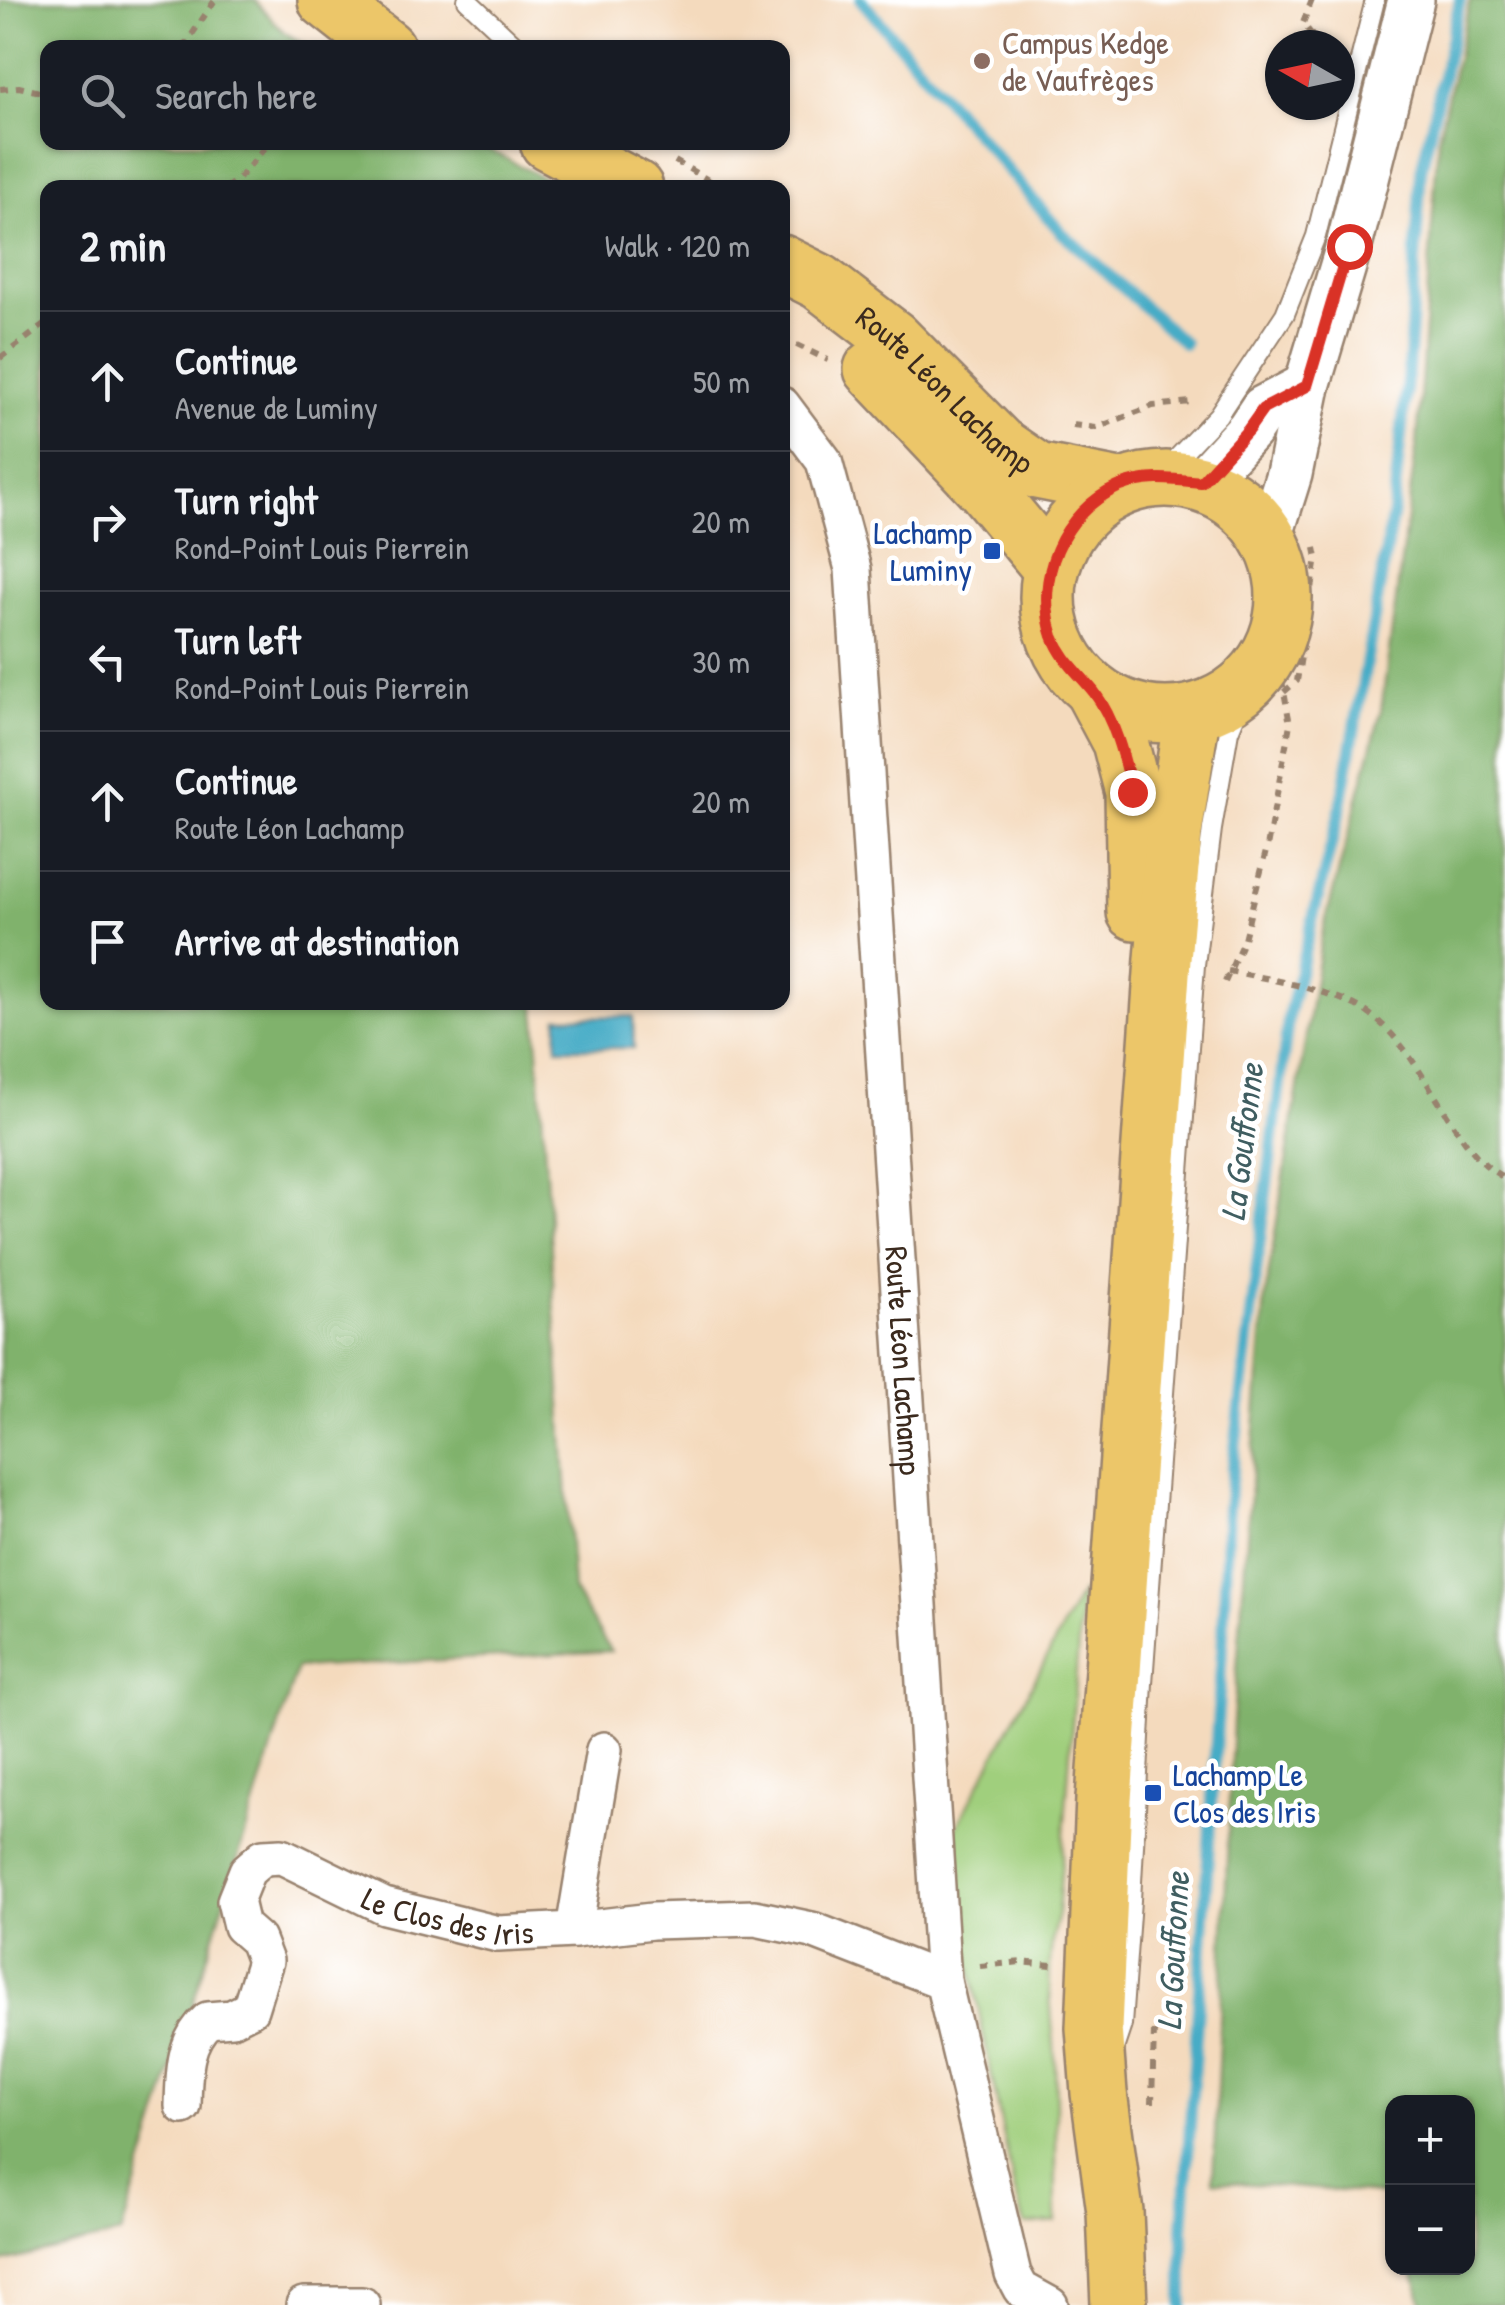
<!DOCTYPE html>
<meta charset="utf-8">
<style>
:root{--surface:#171b24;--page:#242831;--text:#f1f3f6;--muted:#9ea1a6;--line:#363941}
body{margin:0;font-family:"Patrick Hand",sans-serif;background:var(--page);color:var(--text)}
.controls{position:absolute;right:30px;bottom:30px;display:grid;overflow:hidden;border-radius:20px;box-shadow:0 2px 8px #0004}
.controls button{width:90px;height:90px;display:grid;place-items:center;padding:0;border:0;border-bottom:2px solid var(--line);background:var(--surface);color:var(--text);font:50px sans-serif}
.compass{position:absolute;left:1265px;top:30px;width:90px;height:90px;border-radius:50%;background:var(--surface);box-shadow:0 2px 8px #0004;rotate:279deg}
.stop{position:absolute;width:30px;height:30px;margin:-22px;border:8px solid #d93025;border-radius:50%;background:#fff}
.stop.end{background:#d93025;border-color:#fff;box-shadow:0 2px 10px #0008}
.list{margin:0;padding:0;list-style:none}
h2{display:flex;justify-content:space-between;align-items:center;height:130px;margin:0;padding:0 40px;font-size:42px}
h2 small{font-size:32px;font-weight:400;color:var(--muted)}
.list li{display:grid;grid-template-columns:65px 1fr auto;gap:30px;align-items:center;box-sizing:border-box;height:140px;padding:0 40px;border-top:2px solid var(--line)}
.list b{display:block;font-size:38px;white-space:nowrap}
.list p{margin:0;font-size:32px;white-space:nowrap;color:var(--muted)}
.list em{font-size:32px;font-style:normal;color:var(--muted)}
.icon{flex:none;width:55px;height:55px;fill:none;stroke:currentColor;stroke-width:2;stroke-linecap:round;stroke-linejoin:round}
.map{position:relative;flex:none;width:1505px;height:2305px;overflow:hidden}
.search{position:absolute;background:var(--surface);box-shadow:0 2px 8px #0004;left:40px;top:40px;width:750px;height:110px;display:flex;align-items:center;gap:25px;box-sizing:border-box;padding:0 35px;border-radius:20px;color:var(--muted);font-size:38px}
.panel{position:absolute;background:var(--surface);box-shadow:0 2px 8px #0004;left:40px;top:180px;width:750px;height:830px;border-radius:20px}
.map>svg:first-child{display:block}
</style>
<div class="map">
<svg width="1505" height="2305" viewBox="0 0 1505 2305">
<rect width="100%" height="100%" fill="#fff"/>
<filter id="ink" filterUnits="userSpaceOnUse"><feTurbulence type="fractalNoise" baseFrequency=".01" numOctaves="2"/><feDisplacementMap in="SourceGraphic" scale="20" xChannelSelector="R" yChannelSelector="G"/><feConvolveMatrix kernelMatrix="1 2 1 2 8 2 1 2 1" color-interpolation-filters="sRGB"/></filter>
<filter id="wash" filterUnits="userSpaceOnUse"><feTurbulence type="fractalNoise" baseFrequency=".0048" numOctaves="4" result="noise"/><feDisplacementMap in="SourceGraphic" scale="40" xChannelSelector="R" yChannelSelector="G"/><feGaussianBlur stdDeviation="2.25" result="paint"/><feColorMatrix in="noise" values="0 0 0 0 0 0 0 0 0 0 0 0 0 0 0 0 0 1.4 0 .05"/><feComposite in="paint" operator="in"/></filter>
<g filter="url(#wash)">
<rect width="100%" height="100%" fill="#f4dabd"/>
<path fill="#a0cf7d" stroke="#6e7c4e" stroke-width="2.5" d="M1082 1591 1058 1914C1045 1958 1050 2000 1054 2044 1058 2103 1055 2163 1056 2222L1025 2225 1014 2188 961 1922 955 1830Z"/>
<g fill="#80b26c" stroke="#5e6e45" stroke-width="2.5">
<polygon points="0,0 254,0 284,32 308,47 48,48 48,142 476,143 561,187 48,188 48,1002 535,1003 573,1590 611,1651 297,1668 121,2234 0,2263"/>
<polygon points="1470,0 1505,0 1505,2305 1423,2305 1412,2268 1468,2268 1468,2102 1392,2102 1392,2198 1391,2195 1213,2181 1233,1721 1265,1297 1322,934 1381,711 1417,443 1438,139"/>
</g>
<polygon fill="#47acc6" stroke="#416b72" stroke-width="2.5" points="633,1016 634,1048 557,1048 558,1017"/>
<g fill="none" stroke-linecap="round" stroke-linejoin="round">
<g stroke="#47acc6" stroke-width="12">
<polyline points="861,0 1060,231 1184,343"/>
<polyline points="1183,2305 1183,2229 1223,1636 1228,1507 1260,1240 1289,1013 1341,806 1393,511 1408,371 1421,171 1460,0"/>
</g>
</g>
</g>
<g filter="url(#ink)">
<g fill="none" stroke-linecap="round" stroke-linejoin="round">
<defs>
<g id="service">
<polyline points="467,0 518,48"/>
<polyline points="1159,477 1218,415 1285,314 1316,236 1375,0"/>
<polyline points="1115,2046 1122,2025 1131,1900 1143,1683 1195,965 1212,829 1229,731 1249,682"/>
</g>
<g id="minor">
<path id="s1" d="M782 405 824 461 853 569 943 1981 1013 2274 1021 2289 1050 2305"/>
<polyline points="574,1930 604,1750"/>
<path id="s2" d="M183 2106C184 2074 183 2042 208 2020L232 2018 250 2009 265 1961 257 1940 241 1926 235 1901 247 1871 263 1857 282 1856 384 1906 498 1934 574 1930 652 1921 755 1918 812 1930 943 1981"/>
<polyline points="304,2305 362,2305"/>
</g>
<g id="tertiary">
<polyline points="1201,482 1249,430 1263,409 1307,386"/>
<polyline points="1269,538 1289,474 1307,386 1349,246 1411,0"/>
</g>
<g id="primary">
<polyline points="326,0 387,48"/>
<polyline points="548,142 635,188"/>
<path id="s3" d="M782 263 820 282 893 338 999 445 1037 471 1119 487"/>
<polyline points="872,369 986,490 1050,567"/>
<circle cx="1166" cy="597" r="118"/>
<polyline points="1094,693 1120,742 1133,792 1135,912"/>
<polyline points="1119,2305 1115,2212 1099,2093 1094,2028 1104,1799 1163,959 1174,832 1192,716"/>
</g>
</defs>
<use href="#service" stroke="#98826e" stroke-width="22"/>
<use href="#minor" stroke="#98826e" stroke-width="40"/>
<use href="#tertiary" stroke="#98826e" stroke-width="50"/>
<use href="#primary" stroke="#98826e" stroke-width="60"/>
<g stroke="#98826e" stroke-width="6" stroke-dasharray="8 8" stroke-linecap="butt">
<polyline points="1312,0 1303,23 1319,45"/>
<polyline points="183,48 215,0"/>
<polyline points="0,89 19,87 48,94"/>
<polyline points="675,161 722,188"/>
<polyline points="226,188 240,177 270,142"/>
<polyline points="782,338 828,360"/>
<polyline points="0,358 48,322"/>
<polyline points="1073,425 1096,428 1153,406 1191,402"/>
<polyline points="1284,692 1297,681 1317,558 1314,543"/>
<path d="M1228 971C1266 978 1338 991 1368 1013 1402 1037 1422 1076 1444 1110 1461 1136 1477 1164 1505 1178"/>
<polyline points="1225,982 1244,939 1267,847 1290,724 1275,643"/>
<polyline points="980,1966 1021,1962 1052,1965"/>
<polyline points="1152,2103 1154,2030"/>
</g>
<use href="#service" stroke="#fff" stroke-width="18"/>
<use href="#minor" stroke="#fff" stroke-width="35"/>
<use href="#tertiary" stroke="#fff" stroke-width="45"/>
<use href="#primary" stroke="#ecc669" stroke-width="55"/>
</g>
</g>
<g fill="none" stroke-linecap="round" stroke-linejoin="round" filter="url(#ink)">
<path stroke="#d93025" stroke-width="12" d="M1132 792C1124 758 1115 720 1094 692 1079 673 1062 660 1053 636 1034 579 1062 512 1118 487 1145 475 1173 479 1201 482L1248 430 1263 409 1307 386 1349 246"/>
</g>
<circle fill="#8d6e63" stroke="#fff" stroke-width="4" cx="982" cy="61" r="10"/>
<g fill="#1a4fb4" stroke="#fff" stroke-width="4">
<rect x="982" y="541" width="20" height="20" rx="5"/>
<rect x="1143" y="1783" width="20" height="20" rx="5"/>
</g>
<g text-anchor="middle" stroke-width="9" stroke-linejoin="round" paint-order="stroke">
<g font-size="32" fill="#785e54" stroke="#fff" text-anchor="start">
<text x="1002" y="54">Campus Kedge<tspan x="1002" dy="37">de Vaufrèges</tspan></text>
</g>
<g font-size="32" fill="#3b2a1e" stroke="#fff">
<text dy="11" stroke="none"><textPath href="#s3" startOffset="208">Route Léon Lachamp</textPath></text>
<text dy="11" stroke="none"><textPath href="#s1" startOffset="975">Route Léon Lachamp</textPath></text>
<text dy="11" stroke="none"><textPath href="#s2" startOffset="508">Le Clos des Iris</textPath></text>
</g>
<g font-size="32" fill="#164399" stroke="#fff" text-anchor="end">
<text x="972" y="544">Lachamp<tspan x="972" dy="37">Luminy</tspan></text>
<text x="1173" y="1786" text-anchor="start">Lachamp Le<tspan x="1173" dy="37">Clos des Iris</tspan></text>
</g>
<g font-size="35" font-style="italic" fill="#405e61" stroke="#fff">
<text transform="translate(1242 1142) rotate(-83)" y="12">La Gouffonne</text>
<text transform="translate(1173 1951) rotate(-87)" y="12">La Gouffonne</text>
</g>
</g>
</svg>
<div class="controls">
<button>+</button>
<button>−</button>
</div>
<svg class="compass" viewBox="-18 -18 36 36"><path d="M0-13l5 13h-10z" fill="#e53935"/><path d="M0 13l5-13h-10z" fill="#9ea1a6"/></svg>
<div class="stop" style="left:1349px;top:246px"></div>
<div class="stop end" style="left:1132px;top:792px"></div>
<div class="search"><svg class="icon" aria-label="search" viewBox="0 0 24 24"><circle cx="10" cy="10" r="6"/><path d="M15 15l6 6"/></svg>Search here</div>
<section class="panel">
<h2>2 min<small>Walk · 120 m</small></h2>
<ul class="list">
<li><svg class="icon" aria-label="ahead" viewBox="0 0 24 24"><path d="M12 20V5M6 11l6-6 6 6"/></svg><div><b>Continue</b><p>Avenue de Luminy</p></div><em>50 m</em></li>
<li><svg class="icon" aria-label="right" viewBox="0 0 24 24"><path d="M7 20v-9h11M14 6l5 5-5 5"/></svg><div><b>Turn right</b><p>Rond-Point Louis Pierrein</p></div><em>20 m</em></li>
<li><svg class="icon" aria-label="left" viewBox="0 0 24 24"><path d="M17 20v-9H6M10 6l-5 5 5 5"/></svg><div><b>Turn left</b><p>Rond-Point Louis Pierrein</p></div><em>30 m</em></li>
<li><svg class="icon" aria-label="ahead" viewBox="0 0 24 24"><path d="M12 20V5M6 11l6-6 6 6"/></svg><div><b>Continue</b><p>Route Léon Lachamp</p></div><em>20 m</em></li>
<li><svg class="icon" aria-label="arrive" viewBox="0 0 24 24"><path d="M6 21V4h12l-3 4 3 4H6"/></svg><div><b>Arrive at destination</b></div></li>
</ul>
</section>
</div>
